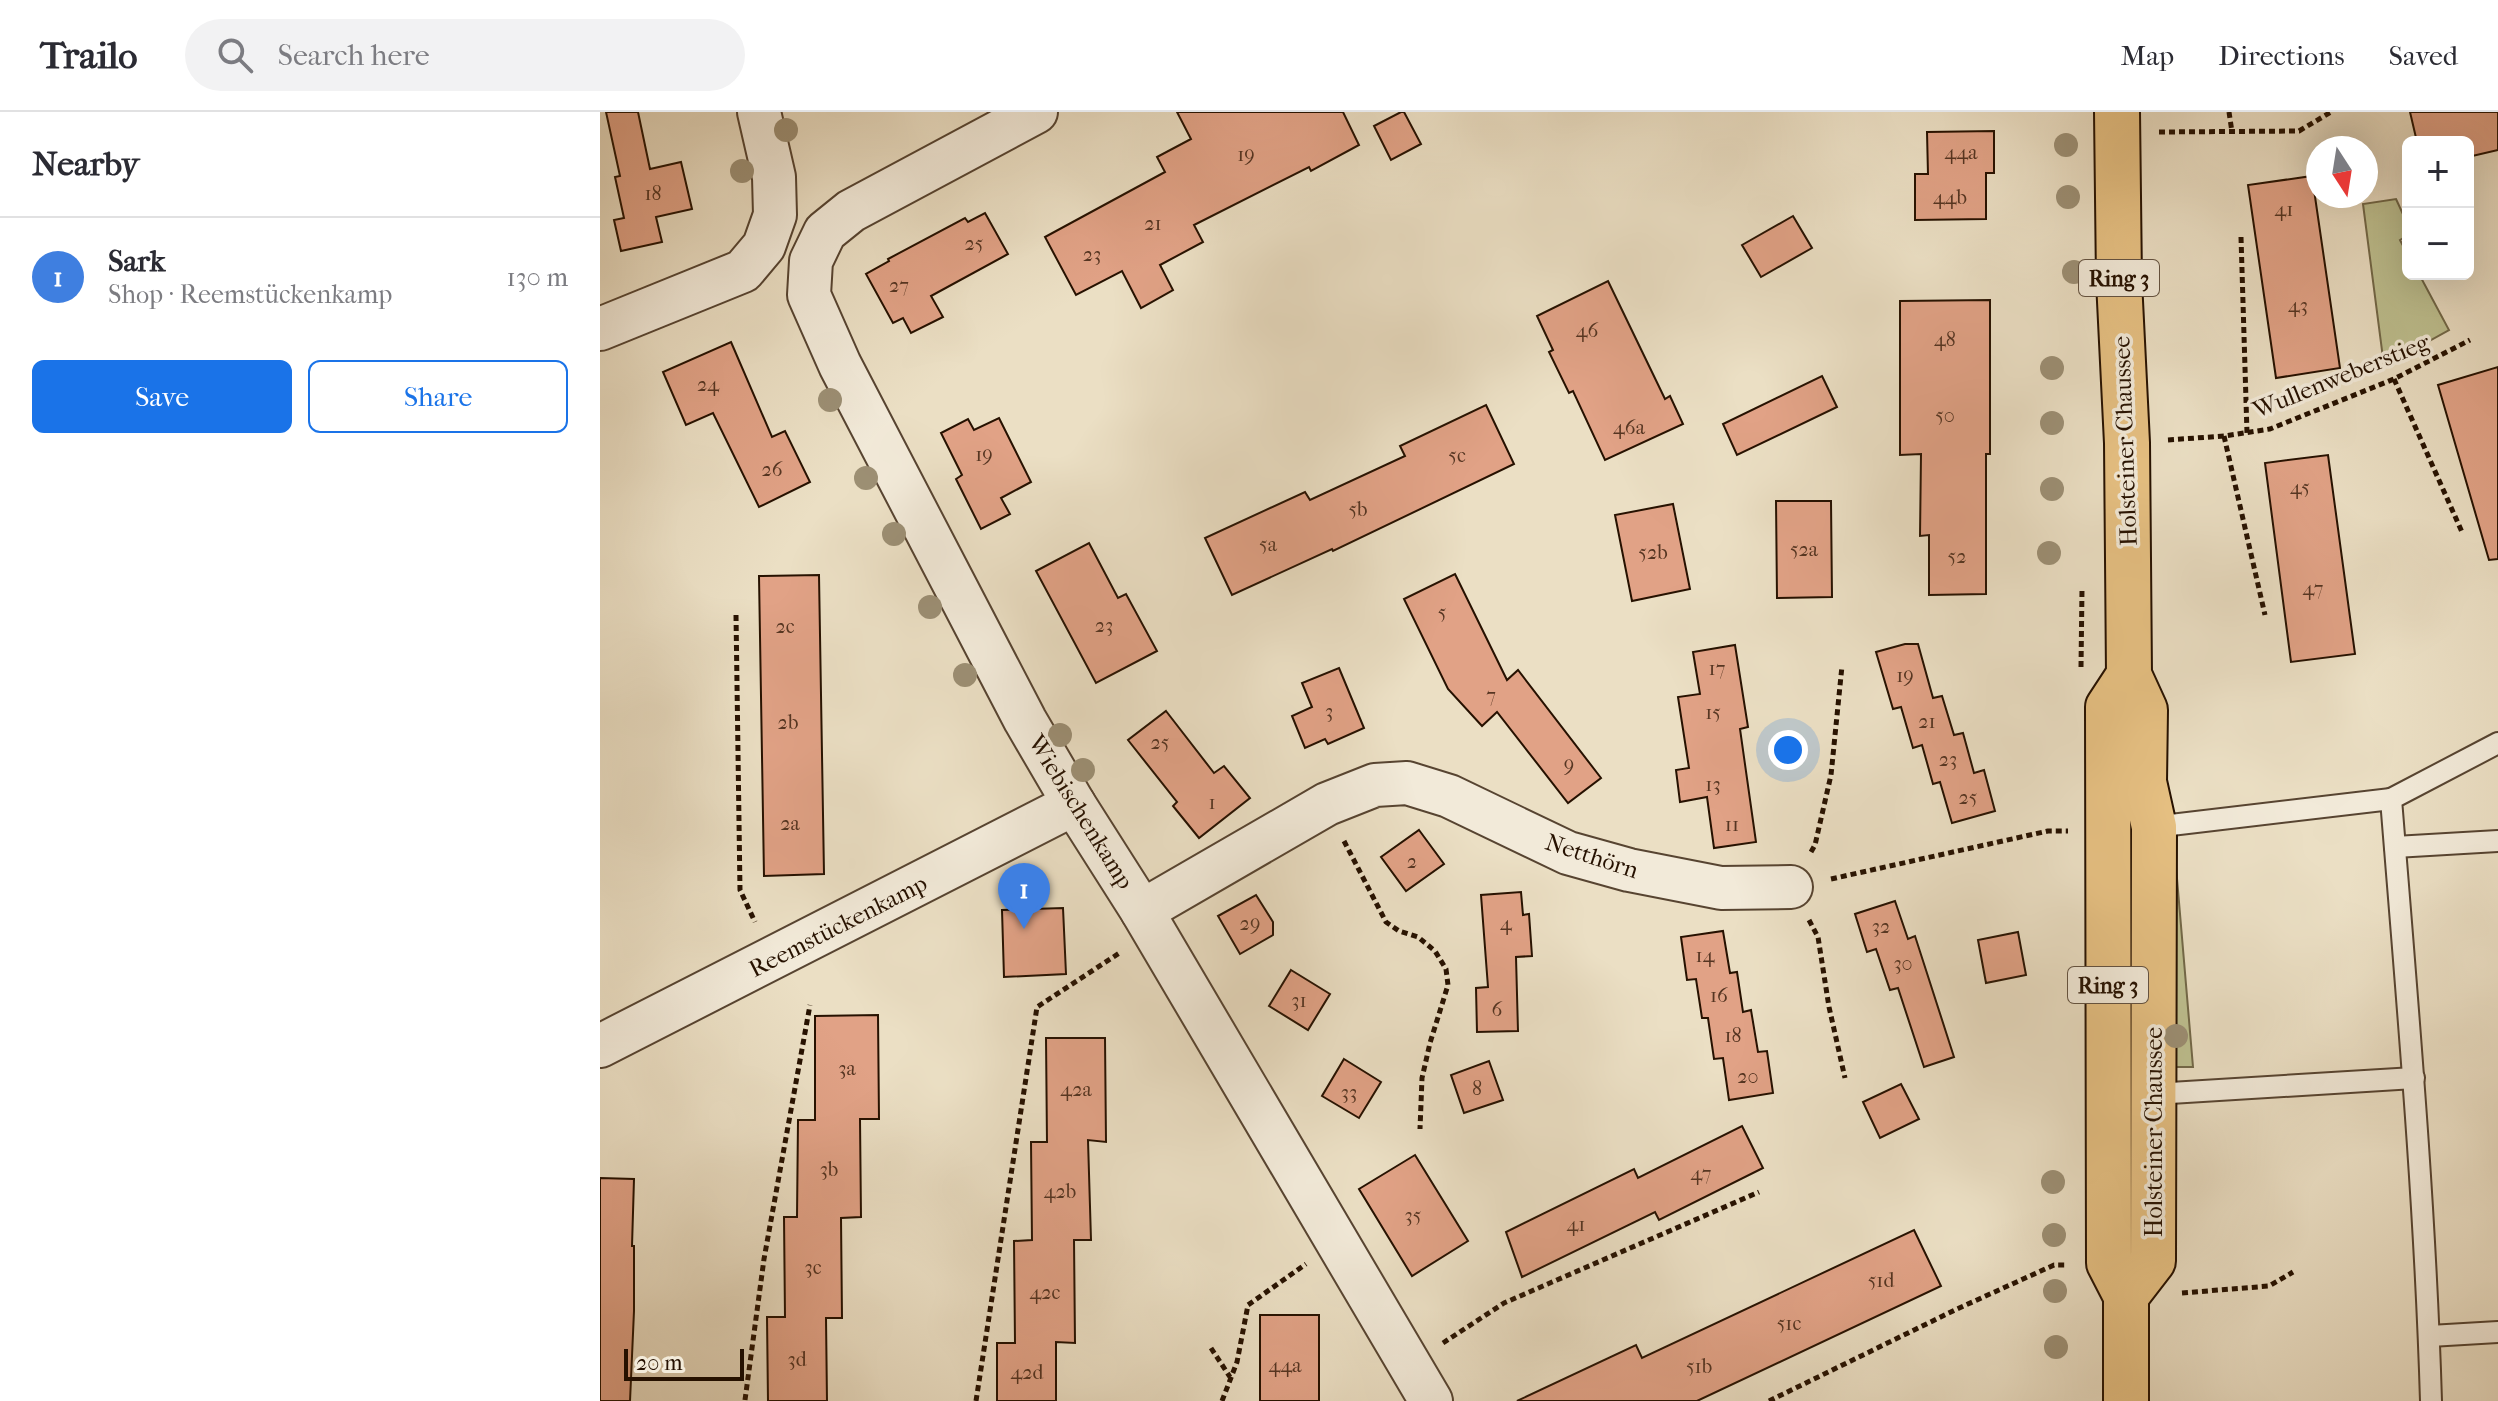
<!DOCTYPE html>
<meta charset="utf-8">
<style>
:root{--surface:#fff;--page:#f2f2f3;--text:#2b2b33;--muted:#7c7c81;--line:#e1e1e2;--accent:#1a73e8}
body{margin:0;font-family:"IM FELL French Canon",serif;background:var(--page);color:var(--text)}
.controls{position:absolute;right:24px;top:24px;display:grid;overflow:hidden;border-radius:12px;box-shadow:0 8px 32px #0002}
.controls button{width:72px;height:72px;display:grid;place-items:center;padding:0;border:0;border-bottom:2px solid var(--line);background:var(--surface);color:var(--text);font:40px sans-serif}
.compass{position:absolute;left:1706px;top:24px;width:72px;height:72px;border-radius:50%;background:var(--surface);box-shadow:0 8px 32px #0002;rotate:168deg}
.scale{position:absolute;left:24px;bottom:20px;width:120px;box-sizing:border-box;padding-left:8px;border:4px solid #261100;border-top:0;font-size:22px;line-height:28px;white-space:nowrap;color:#261100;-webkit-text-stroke:6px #f2ead9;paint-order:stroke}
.you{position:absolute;left:1188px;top:638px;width:28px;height:28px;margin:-20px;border:6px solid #fff;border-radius:50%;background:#1a73e8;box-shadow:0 0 0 12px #1a73e833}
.badge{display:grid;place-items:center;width:52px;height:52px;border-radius:50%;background:var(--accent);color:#fff;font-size:26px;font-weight:700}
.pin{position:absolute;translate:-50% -66px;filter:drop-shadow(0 2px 4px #0008)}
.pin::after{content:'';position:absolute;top:42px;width:28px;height:24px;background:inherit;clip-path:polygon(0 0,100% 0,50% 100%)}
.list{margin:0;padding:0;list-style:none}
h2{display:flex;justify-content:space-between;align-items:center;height:104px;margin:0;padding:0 32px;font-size:34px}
h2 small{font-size:26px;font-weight:400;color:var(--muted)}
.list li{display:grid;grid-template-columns:52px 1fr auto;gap:24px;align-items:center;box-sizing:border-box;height:120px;padding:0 32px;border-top:2px solid var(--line)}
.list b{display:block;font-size:30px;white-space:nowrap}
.list p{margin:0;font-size:26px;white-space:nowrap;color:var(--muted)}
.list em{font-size:26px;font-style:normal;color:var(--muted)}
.actions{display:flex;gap:16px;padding:24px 32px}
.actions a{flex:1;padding:18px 0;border:2px solid var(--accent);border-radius:12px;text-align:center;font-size:28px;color:var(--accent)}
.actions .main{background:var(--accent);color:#fff}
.icon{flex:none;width:44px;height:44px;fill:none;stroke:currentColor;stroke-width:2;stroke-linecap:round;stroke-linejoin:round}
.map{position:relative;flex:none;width:1898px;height:1289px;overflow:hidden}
header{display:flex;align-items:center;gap:48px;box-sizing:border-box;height:112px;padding:0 40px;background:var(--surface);border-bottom:2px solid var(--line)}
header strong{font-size:38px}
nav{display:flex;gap:44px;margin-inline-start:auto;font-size:28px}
.search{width:560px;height:72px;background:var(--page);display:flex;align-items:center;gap:20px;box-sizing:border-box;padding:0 28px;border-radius:44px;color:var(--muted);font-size:30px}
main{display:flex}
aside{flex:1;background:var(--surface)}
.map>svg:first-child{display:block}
</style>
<header>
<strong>Trailo</strong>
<div class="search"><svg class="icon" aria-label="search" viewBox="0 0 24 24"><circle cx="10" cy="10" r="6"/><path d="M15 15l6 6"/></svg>Search here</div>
<nav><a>Map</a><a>Directions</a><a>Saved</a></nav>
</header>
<main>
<aside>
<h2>Nearby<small></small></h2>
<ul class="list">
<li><span class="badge" style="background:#3f7fe0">1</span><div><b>Sark</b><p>Shop · Reemstückenkamp</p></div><em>130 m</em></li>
</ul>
<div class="actions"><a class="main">Save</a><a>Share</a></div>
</aside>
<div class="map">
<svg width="1898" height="1289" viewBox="0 0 1898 1289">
<rect width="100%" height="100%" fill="#ebdfc4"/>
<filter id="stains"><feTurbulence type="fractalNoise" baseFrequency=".0025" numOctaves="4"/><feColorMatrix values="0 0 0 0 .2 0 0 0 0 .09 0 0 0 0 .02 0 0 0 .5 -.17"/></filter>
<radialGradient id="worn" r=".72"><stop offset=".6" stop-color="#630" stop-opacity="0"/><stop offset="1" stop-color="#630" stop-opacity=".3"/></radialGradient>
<g fill="#bec090" stroke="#726848" stroke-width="2">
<polygon points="1796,87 1808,113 1808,123 1800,128 1808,143 1808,162 1819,162 1849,218 1784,254 1763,92"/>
<polygon points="1575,743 1593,955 1567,955"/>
</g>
<g fill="#e1a286" stroke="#261100" stroke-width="2">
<polygon points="6,0 38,0 50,57 81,50 92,97 56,105 62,130 21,139 14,108 24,106 15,65 20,64"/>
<polygon points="577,0 743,0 759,33 711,59 709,55 594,113 603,130 560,153 573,178 541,196 522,159 476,183 445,125 565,60 557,45 591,27"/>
<polygon points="801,0 804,0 821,32 791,48 774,14"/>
<polygon points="1810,0 1898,0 1898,38 1868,45 1868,30 1817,30"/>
<polygon points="1394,19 1394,61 1386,61 1386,107 1315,108 1315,62 1328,62 1327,20"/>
<polygon points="1712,64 1740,256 1676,266 1648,73"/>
<polygon points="385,101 408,142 331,184 343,205 311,221 303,206 293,211 266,162 289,149 288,147 365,106 368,110"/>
<polygon points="1193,104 1212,136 1161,165 1142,133"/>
<polygon points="1008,169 1065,287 1070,284 1083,312 1005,348 973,279 969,281 949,240 953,238 937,204"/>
<polygon points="1390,188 1390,342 1386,342 1386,482 1329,483 1329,423 1320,424 1321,342 1300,343 1300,189"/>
<polygon points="131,230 172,325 185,319 210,370 159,395 113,301 86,313 63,260"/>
<polygon points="1898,255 1898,447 1889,448 1838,273"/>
<polygon points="1222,264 1237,295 1137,343 1123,312"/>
<polygon points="886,293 914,352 733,439 732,437 632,483 605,426 705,380 710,388 805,344 800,334"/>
<polygon points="399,306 431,370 401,386 410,402 381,417 356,367 362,363 341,321 368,307 374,318"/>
<polygon points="1728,343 1755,542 1691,550 1665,351"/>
<polygon points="1176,389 1231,389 1232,485 1177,486"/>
<polygon points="1073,392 1090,477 1032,489 1015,403"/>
<polygon points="489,431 518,486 526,482 557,539 496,571 436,459"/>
<polygon points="855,462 907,568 918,558 1001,666 968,691 897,600 882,614 848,577 804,487"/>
<polygon points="219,463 224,762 164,764 159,464"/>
<polygon points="1305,532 1318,532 1333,586 1342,584 1354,623 1363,621 1374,661 1384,658 1395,699 1352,711 1340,670 1333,672 1322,633 1313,636 1301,595 1293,597 1276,540"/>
<polygon points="1135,533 1148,615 1140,617 1156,730 1114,736 1107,685 1080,690 1076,658 1089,656 1078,585 1100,582 1093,540"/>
<polygon points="739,556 764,616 728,632 725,627 705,636 692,604 712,595 702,571"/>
<polygon points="566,599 614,661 624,654 650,686 599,726 573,694 577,690 528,628"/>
<polygon points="819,718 844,752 806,779 781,745"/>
<polygon points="921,780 923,803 929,802 932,844 916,845 918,919 877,920 876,876 888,875 881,783"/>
<polygon points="656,783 673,810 673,823 640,842 618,804"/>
<polygon points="1295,789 1308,827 1315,824 1354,945 1324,955 1298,876 1290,878 1276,837 1267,840 1255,802"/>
<polygon points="463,796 466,862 404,865 402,798"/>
<polygon points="1123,819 1130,861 1137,860 1143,900 1151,898 1158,940 1167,939 1173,981 1129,988 1123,946 1114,947 1108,906 1102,906 1096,867 1087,868 1081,825"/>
<polygon points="1418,820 1426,863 1386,871 1378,828"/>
<polygon points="691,858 730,882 708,918 669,894"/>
<polygon points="278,903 279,1007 260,1007 261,1105 241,1106 242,1206 226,1206 227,1289 168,1289 167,1205 185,1205 184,1105 197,1105 198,1008 215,1008 215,904"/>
<polygon points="446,926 505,926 506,1030 488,1028 491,1128 474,1128 475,1231 456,1230 456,1289 397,1289 397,1231 415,1231 414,1129 432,1128 431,1030 447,1030"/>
<polygon points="744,947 781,970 759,1006 722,984"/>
<polygon points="889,949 903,988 864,1001 851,963"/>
<polygon points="1301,972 1319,1007 1280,1026 1263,990"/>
<polygon points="1142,1014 1163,1056 1059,1108 1055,1100 922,1165 906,1120 1034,1057 1038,1066"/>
<polygon points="815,1043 868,1129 812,1164 759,1077"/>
<polygon points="0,1066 34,1067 32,1134 34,1134 34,1199 30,1289 0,1289"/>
<polygon points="1314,1118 1341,1174 1097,1289 917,1289 1036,1233 1042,1246"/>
<rect x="660" y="1203" width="59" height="86"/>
</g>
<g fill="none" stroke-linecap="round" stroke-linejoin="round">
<defs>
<g id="lane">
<polyline points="1554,715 1791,687"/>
<polyline points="1795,735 1898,729"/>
<polyline points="1554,982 1814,966"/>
<polyline points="1830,1224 1898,1220"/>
<path d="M1831 1289C1825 1088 1807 887 1791 687L1898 631"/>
</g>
<g id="street">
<polyline points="436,0 251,99 225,120 211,149 209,183 240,253 425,608 474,692 542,799 831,1289"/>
<polyline points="0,217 143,159 164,134 175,103 174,65 159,0"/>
<polyline points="542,799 727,692 775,673 807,671 849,684 968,741 1029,758 1121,776 1191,775"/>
<polyline points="0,934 474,692"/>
</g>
<g id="primary">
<polyline points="1517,0 1519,169 1527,331 1529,563 1545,598 1544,670 1554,715 1553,1149 1526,1184"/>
<polyline points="1526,1289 1526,1184 1509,1151 1508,595 1529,563"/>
</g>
</defs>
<use href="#lane" stroke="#574431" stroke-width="24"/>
<use href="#street" stroke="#574431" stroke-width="46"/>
<use href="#primary" stroke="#261100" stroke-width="48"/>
<g stroke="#261100" stroke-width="5" stroke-dasharray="6 4" stroke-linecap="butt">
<polyline points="1629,0 1632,20"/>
<polyline points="1559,20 1699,19 1731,0"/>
<polyline points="1641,125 1647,321"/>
<polyline points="1794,267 1862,420"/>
<polyline points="1624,324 1665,503"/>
<polyline points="1568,328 1624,324 1670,317 1794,267 1870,228"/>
<polyline points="136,503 140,778 155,810"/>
<polyline points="1481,555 1482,477"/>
<polyline points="744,729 786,810 799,819 818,825 835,839 846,857 848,873 830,931 822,966 820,1017"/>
<polyline points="1211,740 1215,733 1231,663 1242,554"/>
<polyline points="1231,767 1448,719 1468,719"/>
<polyline points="1209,808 1218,825 1229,895 1245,966"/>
<polyline points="1582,1181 1669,1174 1693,1160"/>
<polyline points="843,1231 904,1191 1159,1080"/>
<polyline points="611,1236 630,1265"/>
<polyline points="145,1288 164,1147 210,893"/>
<polyline points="376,1289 437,895 521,840"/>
<polyline points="622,1289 637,1250 648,1193 706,1152"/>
<polyline points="1169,1289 1357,1197 1454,1153 1467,1153"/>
</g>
<use href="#lane" stroke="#f2ead9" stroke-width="20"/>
<use href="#street" stroke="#f2ead9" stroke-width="42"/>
<use href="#primary" stroke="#e6c082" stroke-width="44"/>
</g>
<g fill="#9c8f74">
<circle cx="186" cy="18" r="12"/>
<circle cx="1466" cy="33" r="12"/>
<circle cx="142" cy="59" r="12"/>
<circle cx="1468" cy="85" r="12"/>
<circle cx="1474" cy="160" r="12"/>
<circle cx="1452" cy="256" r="12"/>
<circle cx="230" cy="288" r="12"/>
<circle cx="1452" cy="311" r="12"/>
<circle cx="266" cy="366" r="12"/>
<circle cx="1452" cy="377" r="12"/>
<circle cx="294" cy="422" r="12"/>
<circle cx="1449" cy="441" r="12"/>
<circle cx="330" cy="495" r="12"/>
<circle cx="365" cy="563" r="12"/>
<circle cx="460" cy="623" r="12"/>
<circle cx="483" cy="658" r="12"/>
<circle cx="1576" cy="924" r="12"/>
<circle cx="1453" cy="1070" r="12"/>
<circle cx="1454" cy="1123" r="12"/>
<circle cx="1455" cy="1179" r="12"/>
<circle cx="1456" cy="1235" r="12"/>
</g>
<g text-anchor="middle" stroke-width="7" stroke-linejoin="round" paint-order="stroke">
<g font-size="20" fill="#553522">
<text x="1361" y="47">44a</text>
<text x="646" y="49">19</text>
<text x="53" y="88">18</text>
<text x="1350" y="92">44b</text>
<text x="1684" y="104">41</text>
<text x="553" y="118">21</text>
<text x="374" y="138">25</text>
<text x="492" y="149">23</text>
<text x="299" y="180">27</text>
<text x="1698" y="200">43</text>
<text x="987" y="225">46</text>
<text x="1345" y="234">48</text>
<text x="108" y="279">24</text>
<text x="1345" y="310">50</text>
<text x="1029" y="322">46a</text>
<text x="384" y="349">19</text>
<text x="857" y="350">5c</text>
<text x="172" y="364">26</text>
<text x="1700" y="382">45</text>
<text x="758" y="404">5b</text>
<text x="668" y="439">5a</text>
<text x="1204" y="444">52a</text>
<text x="1053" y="447">52b</text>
<text x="1357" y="451">52</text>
<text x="1713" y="483">47</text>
<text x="842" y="507">5</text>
<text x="504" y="520">23</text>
<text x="185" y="521">2c</text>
<text x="1117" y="563">17</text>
<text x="1305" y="570">19</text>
<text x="891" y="590">7</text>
<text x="729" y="606">3</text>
<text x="1113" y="607">15</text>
<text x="1327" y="616">21</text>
<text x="188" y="617">2b</text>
<text x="560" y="637">25</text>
<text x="1348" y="654">23</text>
<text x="969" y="659">9</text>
<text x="1113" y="679">13</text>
<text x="1368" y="692">25</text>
<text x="612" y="697">1</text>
<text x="190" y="718">2a</text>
<text x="1132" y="719">11</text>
<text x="812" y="756">2</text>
<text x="650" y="818">29</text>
<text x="906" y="818">4</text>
<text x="1281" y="821">32</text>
<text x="1105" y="850">14</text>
<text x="1303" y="858">30</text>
<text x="1119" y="890">16</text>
<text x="699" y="895">31</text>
<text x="897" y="904">6</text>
<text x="1133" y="930">18</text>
<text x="247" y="963">3a</text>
<text x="1148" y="971">20</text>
<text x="877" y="983">8</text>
<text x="476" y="984">42a</text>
<text x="749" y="987">33</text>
<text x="229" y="1064">3b</text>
<text x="1101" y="1068">47</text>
<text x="460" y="1086">42b</text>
<text x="813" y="1110">35</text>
<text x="976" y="1119">41</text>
<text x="213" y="1162">3c</text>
<text x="1281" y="1175">51d</text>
<text x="445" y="1187">42c</text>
<text x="1189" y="1218">51c</text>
<text x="197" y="1254">3d</text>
<text x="685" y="1260">44a</text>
<text x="1099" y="1261">51b</text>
<text x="427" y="1267">42d</text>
</g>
<g fill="#f2ead9" stroke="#635241" stroke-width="2">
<rect x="1479" y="148" width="80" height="36" rx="6"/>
<rect x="1468" y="855" width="80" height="36" rx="6"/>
</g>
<g font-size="22" font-weight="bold" fill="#261100">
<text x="1519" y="174">Ring 3</text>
<text x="1508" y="881">Ring 3</text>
</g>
<g font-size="24" fill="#261100" stroke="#f2ead9">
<text transform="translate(1741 264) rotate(-22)" y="8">Wullenweberstieg</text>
<text transform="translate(1525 329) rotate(-92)" y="8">Holsteiner Chaussee</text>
<text transform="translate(481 700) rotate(58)" y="8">Wiebischenkamp</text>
<text transform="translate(992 744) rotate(18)" y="8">Netthörn</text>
<text transform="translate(238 814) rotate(-27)" y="8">Reemstückenkamp</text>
<text transform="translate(1554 1020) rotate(-90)" y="8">Holsteiner Chaussee</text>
</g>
</g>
<rect width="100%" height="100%" filter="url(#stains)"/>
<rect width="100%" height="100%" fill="url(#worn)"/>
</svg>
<div class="controls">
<button>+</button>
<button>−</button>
</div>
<svg class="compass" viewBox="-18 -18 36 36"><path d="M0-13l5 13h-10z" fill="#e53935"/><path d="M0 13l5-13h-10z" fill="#7c7c81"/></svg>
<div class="scale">20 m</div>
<div class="you"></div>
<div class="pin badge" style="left:424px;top:817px;background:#3f7fe0">1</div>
</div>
</main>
